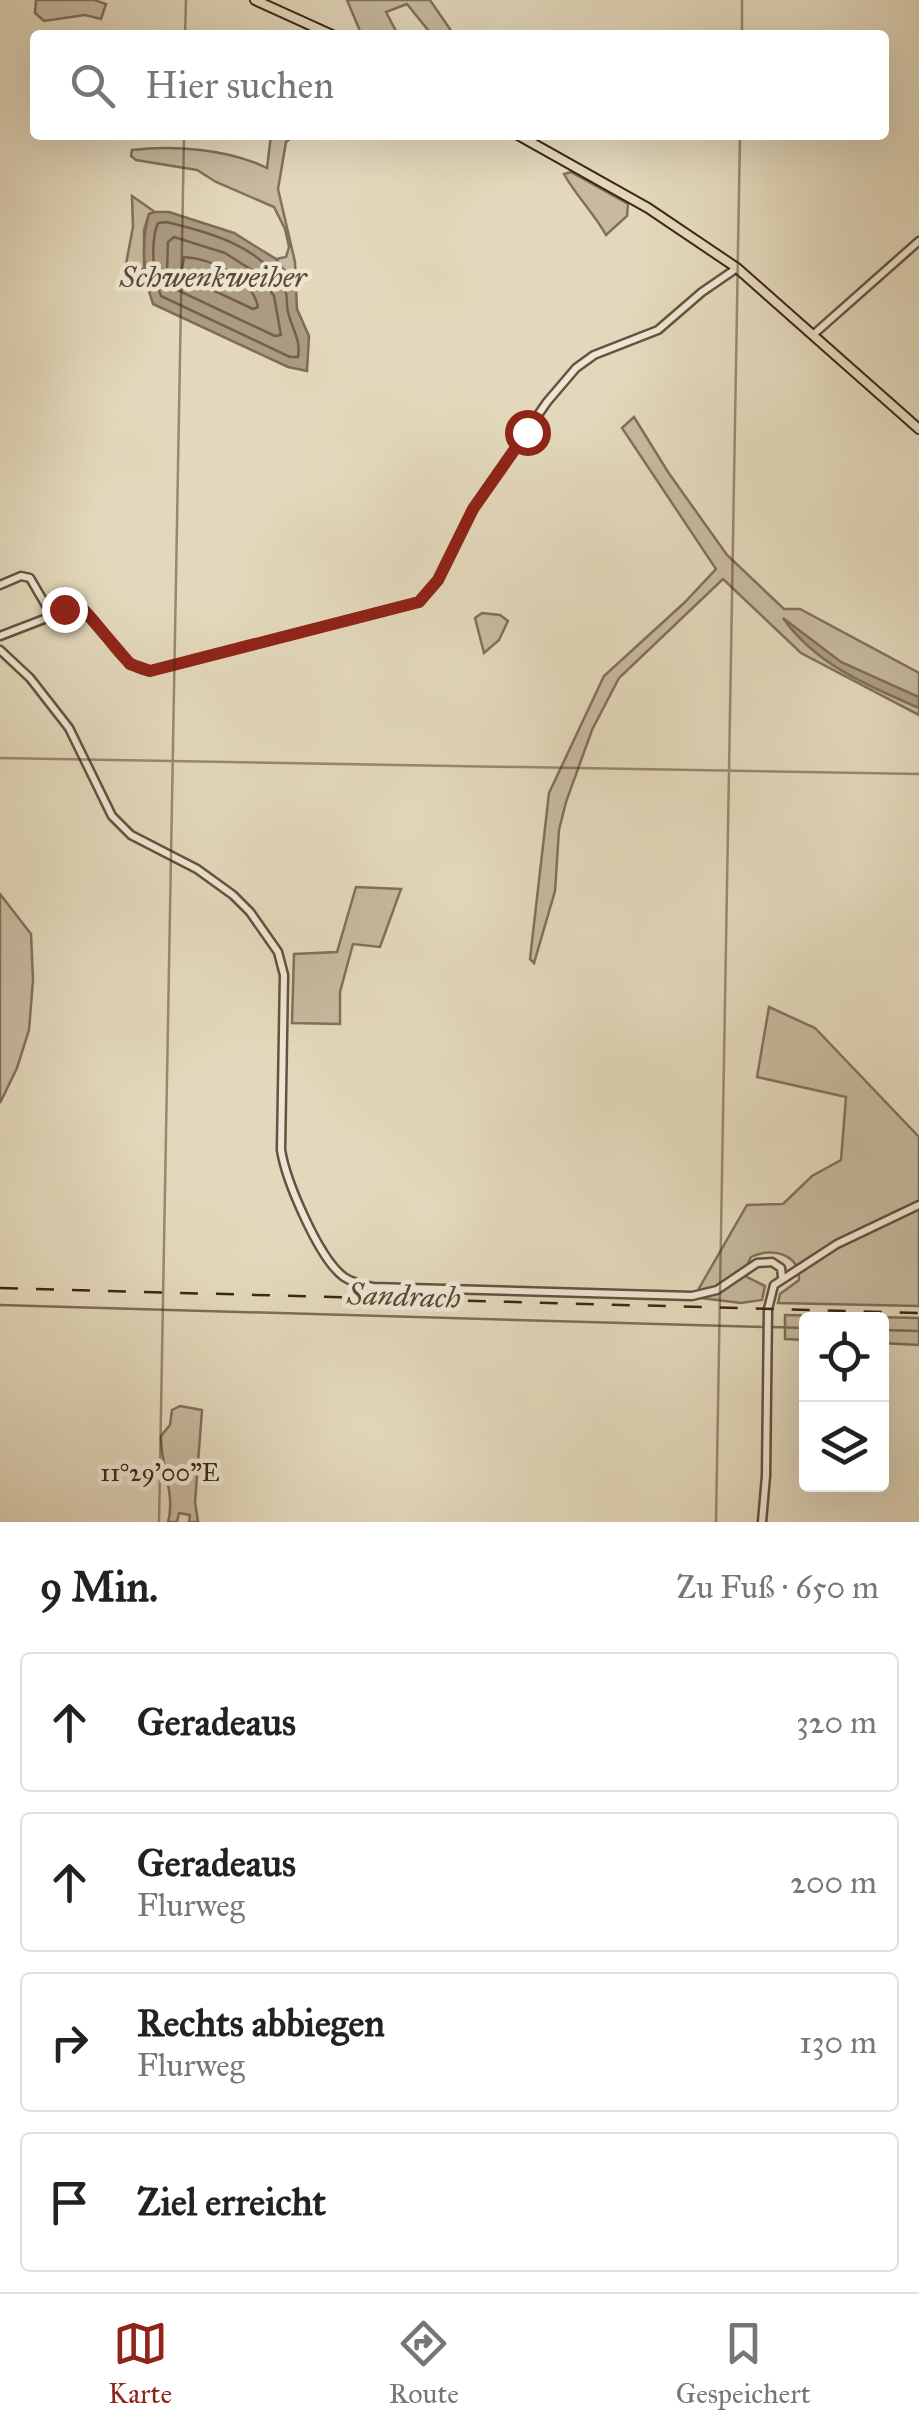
<!DOCTYPE html>
<html lang="de">
<meta charset="utf-8">
<style>
:root{--surface:#fff;--page:#f2f2f2;--text:#222;--muted:#767676;--line:#e0e0e0;--accent:#8f2418}
body{margin:0;font-family:"IM FELL Great Primer",serif;background:var(--page);color:var(--text)}
.controls{position:absolute;right:30px;bottom:30px;display:grid;overflow:hidden;border-radius:10px;box-shadow:0 10px 40px #0002}
.controls button{width:90px;height:90px;display:grid;place-items:center;padding:0;border:0;border-bottom:2px solid var(--line);background:var(--surface);color:var(--text);font:50px sans-serif}
.stop{position:absolute;width:30px;height:30px;margin:-22px;border:8px solid #8f2418;border-radius:50%;background:#fff}
.stop.end{background:#8f2418;border-color:#fff;box-shadow:0 2px 10px #0008}
.list{margin:0;padding:0;list-style:none}
h2{display:flex;justify-content:space-between;align-items:center;height:130px;margin:0;padding:0 40px;font-size:42px}
h2 small{font-size:32px;font-weight:400;color:var(--muted)}
.list li{display:grid;grid-template-columns:65px 1fr auto;gap:30px;align-items:center;box-sizing:border-box;height:140px;margin:0 20px 20px;padding:0 20px;border:2px solid var(--line);border-radius:10px}
.list b{display:block;font-size:38px;white-space:nowrap}
.list p{margin:0;font-size:32px;white-space:nowrap;color:var(--muted)}
.list em{font-size:32px;font-style:normal;color:var(--muted)}
.icon{flex:none;width:55px;height:55px;fill:none;stroke:currentColor;stroke-width:2;stroke-linecap:round;stroke-linejoin:round}
.map{position:relative;flex:none;width:919px;height:1522px;overflow:hidden}
.search{position:absolute;background:var(--surface);box-shadow:0 10px 40px #0002;left:30px;right:30px;top:30px;height:110px;display:flex;align-items:center;gap:25px;box-sizing:border-box;padding:0 35px;border-radius:10px;color:var(--muted);font-size:38px}
.sheet{height:770px;background:var(--surface)}
nav{display:flex;justify-content:space-around;align-items:center;box-sizing:border-box;height:140px;border-top:2px solid var(--line);background:var(--surface);font-size:28px;color:var(--muted)}
nav a{display:grid;justify-items:center;gap:5px}
nav .on{color:var(--accent)}
.map>svg:first-child{display:block}
</style>
<div class="map">
<svg width="919" height="1522" viewBox="0 0 919 1522">
<rect width="100%" height="100%" fill="#e3d8bb"/>
<filter id="stains"><feTurbulence type="fractalNoise" baseFrequency=".002" numOctaves="4"/><feColorMatrix values="0 0 0 0 .2 0 0 0 0 .09 0 0 0 0 .02 0 0 0 .5 -.17"/></filter>
<radialGradient id="worn" r=".72"><stop offset=".6" stop-color="#630" stop-opacity="0"/><stop offset="1" stop-color="#630" stop-opacity=".3"/></radialGradient>
<g fill="#c7ba9f" stroke="#82705a" stroke-width="2.5">
<polygon points="36,0 94,0 106,4 101,19 85,15 44,21 35,13"/>
<polygon points="347,0 430,0 454,35 432,35 407,4 386,12 398,35 371,35 360,31"/>
<path d="M271 135H295L286 142 278 189 295 262 296 287 276 259 286 257 289 247 285 229 274 207 216 182 197 170 136 160 131 156 132 150C174 145 228 149 267 168Z"/>
<path d="M571 172 628 204 627 216 606 235C594 213 576 196 564 174Z"/>
<polygon points="132,196 155,212 149,214 144,230 144,270 126,264 133,227"/>
<polygon points="634,417 668,472 727,555 784,609 800,609 919,673 919,715 801,653 723,579 619,678 592,730 566,802 559,830 555,891 534,963 530,959 549,793 604,676 684,603 716,569 622,428"/>
<polygon points="482,613 500,615 508,621 499,640 484,653 475,618"/>
<polygon points="356,887 401,889 380,947 353,944 340,992 340,1024 292,1023 294,954 337,952"/>
<polygon points="0,894 31,934 33,980 29,1030 17,1068 0,1103"/>
<path d="M769 1007 815 1028 919 1137V1306L778 1303 780 1294 799 1280C800 1253 771 1247 751 1257L746 1268 747 1277 765 1286 762 1300 741 1303 701 1298 698 1290 747 1205 783 1204 812 1176 841 1160 846 1097 757 1077Z"/>
<polygon points="785,1315 919,1318 919,1345 882,1343 882,1320 806,1320 806,1340 785,1339"/>
<path d="M180 1406 202 1410 195 1502 198 1522H189L190 1515 179 1513 177 1522H168C176 1495 160 1464 161 1436L170 1425 172 1410Z"/>
</g>
<g fill="#ab9b82" stroke="#7f6c56" stroke-width="2.5">
<path d="M155 212H169L234 233 276 259 296 287 297 309 309 336 307 371 288 367 153 304C143 276 141 242 149 214Z"/>
<path d="M783 618 841 662 919 697V708C868 686 815 664 783 618Z"/>
</g>
<g fill="none" stroke-linecap="round" stroke-linejoin="round">
<g stroke="#74604b" stroke-width="2.5">
<path d="M167 222C210 233 263 246 285 290 288 296 286 305 288 312 292 329 301 339 298 357H290L161 296C153 276 150 242 158 223Z"/>
<polygon points="174,237 225,253 258,274 274,296 281,335 275,336 171,287 167,270 168,242"/>
<path d="M184 257C213 259 252 278 258 307L253 309 185 277 182 269Z"/>
</g>
<g stroke="#7f6c56" stroke-width="2.5">
<polyline points="0,1305 763,1327"/>
<polyline points="771,1327 806,1328"/>
<polyline points="882,1330 919,1331"/>
</g>
<defs>
<g id="minor">
<polyline points="814,334 919,241"/>
<polyline points="0,585 21,576 30,578 51,614"/>
<path d="M0 636 78 606C105 623 116 667 150 671L419 602 438 580 473 509 547 402 576 368 594 355 658 330 702 292 737 268"/>
<path d="M0 650 30 678 69 728 112 816 131 835 197 869 233 895 250 912 278 952 284 975 281 1150C286 1181 319 1259 344 1277 353 1283 362 1285 373 1287L692 1296 717 1290 757 1263 772 1262 781 1268 782 1277"/>
<polyline points="762,1522 766,1476 768,1309 774,1285 837,1244 919,1205"/>
</g>
<g id="major">
<polyline points="255,0 332,35"/>
<polyline points="518,135 648,208 737,268 919,429"/>
</g>
</defs>
<use href="#minor" stroke="#66523e" stroke-width="11"/>
<use href="#major" stroke="#3d2614" stroke-width="12"/>
<use href="#minor" stroke="#ede6d3" stroke-width="6"/>
<use href="#major" stroke="#e3d8bb" stroke-width="8"/>
<polyline stroke="#3d2614" stroke-width="2.5" stroke-dasharray="18 18" stroke-linecap="butt" points="0,1288 919,1313"/>
</g>
<g fill="none" stroke-linecap="round" stroke-linejoin="round">
<polyline stroke="#8f2418" stroke-width="12" points="64,609 78,606 83,609 130,664 150,671 419,602 438,580 473,509 527,432"/>
</g>
<path fill="none" stroke="#3d2614" stroke-width="2.5" stroke-opacity="0.45" d="M185 35 186 0M742 35V0M0 758 919 774M159 1522 184 135M716 1522 740 135"/>
<g text-anchor="middle" stroke-width="9" stroke-linejoin="round" paint-order="stroke">
<g font-size="30" font-style="italic" fill="#5e4935" stroke="#ede6d3">
<text x="213" y="287">Schwenkweiher</text>
<text transform="translate(404 1296) rotate(2)" y="10">Sandrach</text>
</g>
</g>
<g font-size="25" text-anchor="middle" fill="#3d2614" stroke="#ede6d3" stroke-width="9" stroke-linejoin="round" paint-order="stroke">
<text x="160" y="1481">11°29'00"E</text>
</g>
<rect width="100%" height="100%" filter="url(#stains)"/>
<rect width="100%" height="100%" fill="url(#worn)"/>
</svg>
<div class="controls">
<button><svg class="icon" aria-label="locate" viewBox="0 0 24 24"><circle cx="12" cy="12" r="6"/><path d="M12 2v4M12 18v4M2 12h4M18 12h4"/></svg></button>
<button><svg class="icon" aria-label="layers" viewBox="0 0 24 24"><path d="M12 4l9 5-9 5-9-5zM3 14l9 5 9-5"/></svg></button>
</div>
<div class="stop" style="left:527px;top:432px"></div>
<div class="stop end" style="left:64px;top:609px"></div>
<div class="search"><svg class="icon" aria-label="search" viewBox="0 0 24 24"><circle cx="10" cy="10" r="6"/><path d="M15 15l6 6"/></svg>Hier suchen</div>
</div>
<section class="sheet">
<h2>9 Min.<small>Zu Fuß · 650 m</small></h2>
<ul class="list">
<li><svg class="icon" aria-label="ahead" viewBox="0 0 24 24"><path d="M12 20V5M6 11l6-6 6 6"/></svg><div><b>Geradeaus</b></div><em>320 m</em></li>
<li><svg class="icon" aria-label="ahead" viewBox="0 0 24 24"><path d="M12 20V5M6 11l6-6 6 6"/></svg><div><b>Geradeaus</b><p>Flurweg</p></div><em>200 m</em></li>
<li><svg class="icon" aria-label="right" viewBox="0 0 24 24"><path d="M7 20v-9h11M14 6l5 5-5 5"/></svg><div><b>Rechts abbiegen</b><p>Flurweg</p></div><em>130 m</em></li>
<li><svg class="icon" aria-label="arrive" viewBox="0 0 24 24"><path d="M6 21V4h12l-3 4 3 4H6"/></svg><div><b>Ziel erreicht</b></div></li>
</ul>
</section>
<nav>
<a class="on"><svg class="icon" aria-label="map" viewBox="0 0 24 24"><path d="M3 6l6-2 6 2 6-2v14l-6 2-6-2-6 2zM9 4v14M15 6v14"/></svg>Karte</a>
<a><svg class="icon" aria-label="directions" viewBox="0 0 24 24"><path d="M12 3l9 9-9 9-9-9zM9 14v-3h6M13 9l2 2-2 2"/></svg>Route</a>
<a><svg class="icon" aria-label="saved" viewBox="0 0 24 24"><path d="M7 4h10v16l-5-4-5 4z"/></svg>Gespeichert</a>
</nav>
